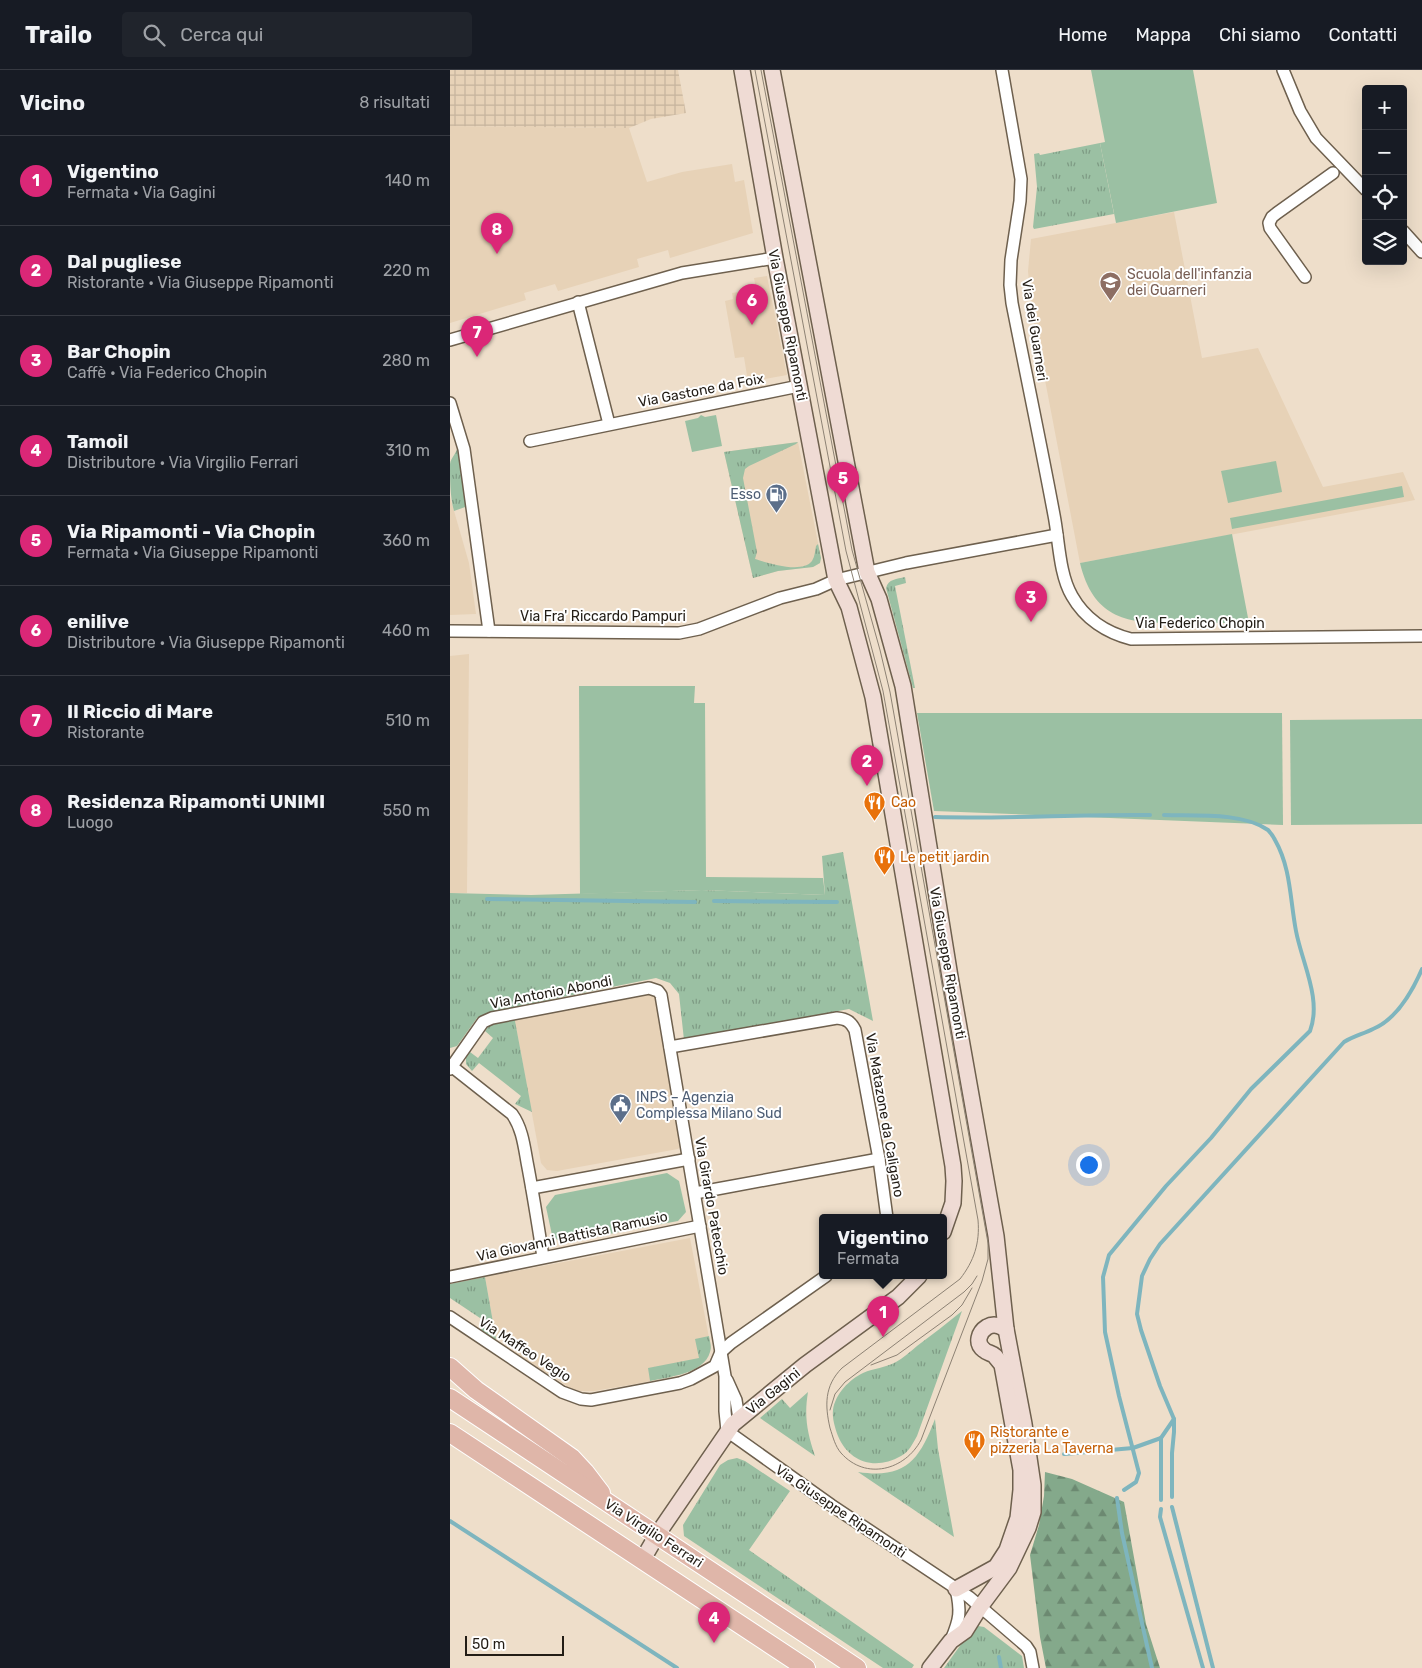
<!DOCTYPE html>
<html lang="it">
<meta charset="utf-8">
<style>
:root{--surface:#171b24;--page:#20242c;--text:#f1f3f6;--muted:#9ea1a6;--line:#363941;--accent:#db2777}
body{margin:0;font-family:Rubik,sans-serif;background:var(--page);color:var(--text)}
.controls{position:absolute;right:15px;top:15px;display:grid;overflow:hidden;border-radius:5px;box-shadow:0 5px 20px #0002}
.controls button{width:45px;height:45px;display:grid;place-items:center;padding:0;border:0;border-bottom:1px solid var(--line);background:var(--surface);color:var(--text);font:25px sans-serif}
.scale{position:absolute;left:15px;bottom:12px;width:99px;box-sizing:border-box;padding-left:5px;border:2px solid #231d16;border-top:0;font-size:14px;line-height:18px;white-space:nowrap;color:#231d16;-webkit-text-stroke:4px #fff;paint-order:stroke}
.you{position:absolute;left:638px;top:1094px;width:18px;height:18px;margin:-12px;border:4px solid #fff;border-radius:50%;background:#1a73e8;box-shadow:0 0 0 8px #1a73e833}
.badge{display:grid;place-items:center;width:32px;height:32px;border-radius:50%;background:var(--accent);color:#fff;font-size:16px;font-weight:700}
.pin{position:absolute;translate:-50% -41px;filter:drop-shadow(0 1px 2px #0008)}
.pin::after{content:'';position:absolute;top:26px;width:18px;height:15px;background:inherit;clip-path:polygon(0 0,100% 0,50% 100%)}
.popup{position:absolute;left:369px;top:1144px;width:128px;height:65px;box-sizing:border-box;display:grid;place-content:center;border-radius:5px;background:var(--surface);filter:drop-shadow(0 1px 4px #0005);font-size:16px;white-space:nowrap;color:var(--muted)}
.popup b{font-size:19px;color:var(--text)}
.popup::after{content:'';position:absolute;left:50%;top:100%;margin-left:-10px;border:10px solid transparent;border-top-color:var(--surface)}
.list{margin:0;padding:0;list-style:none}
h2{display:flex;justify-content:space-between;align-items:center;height:65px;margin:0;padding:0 20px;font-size:21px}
h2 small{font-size:16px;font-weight:400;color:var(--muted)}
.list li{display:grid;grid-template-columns:32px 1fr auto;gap:15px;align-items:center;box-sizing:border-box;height:90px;padding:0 20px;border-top:1px solid var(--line)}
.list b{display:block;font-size:19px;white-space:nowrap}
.list p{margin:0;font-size:16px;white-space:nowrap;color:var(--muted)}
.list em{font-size:16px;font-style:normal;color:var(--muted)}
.icon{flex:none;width:28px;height:28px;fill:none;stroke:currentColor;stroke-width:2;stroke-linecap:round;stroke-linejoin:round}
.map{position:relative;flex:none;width:972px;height:1598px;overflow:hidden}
header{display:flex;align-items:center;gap:30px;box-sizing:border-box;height:70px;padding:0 25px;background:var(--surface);border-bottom:1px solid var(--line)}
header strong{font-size:24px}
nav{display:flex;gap:28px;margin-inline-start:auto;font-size:18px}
.search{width:350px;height:45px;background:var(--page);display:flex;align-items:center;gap:12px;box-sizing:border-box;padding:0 18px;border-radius:5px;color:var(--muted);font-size:19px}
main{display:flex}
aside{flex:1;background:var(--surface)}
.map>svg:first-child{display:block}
</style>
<header>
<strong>Trailo</strong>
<div class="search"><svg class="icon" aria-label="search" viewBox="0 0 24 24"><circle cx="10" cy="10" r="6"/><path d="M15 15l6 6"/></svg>Cerca qui</div>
<nav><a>Home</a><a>Mappa</a><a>Chi siamo</a><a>Contatti</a></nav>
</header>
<main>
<aside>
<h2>Vicino<small>8 risultati</small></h2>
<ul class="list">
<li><span class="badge">1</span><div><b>Vigentino</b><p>Fermata · Via Gagini</p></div><em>140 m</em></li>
<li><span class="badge">2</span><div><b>Dal pugliese</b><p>Ristorante · Via Giuseppe Ripamonti</p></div><em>220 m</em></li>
<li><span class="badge">3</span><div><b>Bar Chopin</b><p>Caffè · Via Federico Chopin</p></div><em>280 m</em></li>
<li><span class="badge">4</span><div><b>Tamoil</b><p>Distributore · Via Virgilio Ferrari</p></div><em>310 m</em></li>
<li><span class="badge">5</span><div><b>Via Ripamonti - Via Chopin</b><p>Fermata · Via Giuseppe Ripamonti</p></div><em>360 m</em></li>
<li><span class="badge">6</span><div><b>enilive</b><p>Distributore · Via Giuseppe Ripamonti</p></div><em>460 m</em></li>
<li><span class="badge">7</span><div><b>Il Riccio di Mare</b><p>Ristorante</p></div><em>510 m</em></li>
<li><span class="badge">8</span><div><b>Residenza Ripamonti UNIMI</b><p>Luogo</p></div><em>550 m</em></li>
</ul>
</aside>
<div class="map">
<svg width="972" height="1598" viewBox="0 0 972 1598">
<defs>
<pattern id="industrial-grid" width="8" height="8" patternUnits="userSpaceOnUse" patternTransform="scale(1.25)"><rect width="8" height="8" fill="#e7d2b7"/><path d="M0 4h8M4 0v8" fill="none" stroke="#c6b49d"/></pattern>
<pattern id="grass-tufts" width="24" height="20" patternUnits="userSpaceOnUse" patternTransform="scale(1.25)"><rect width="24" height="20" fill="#9bc0a3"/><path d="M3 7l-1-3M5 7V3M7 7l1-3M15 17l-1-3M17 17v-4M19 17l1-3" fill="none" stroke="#7e9b84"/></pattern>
<pattern id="forest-firs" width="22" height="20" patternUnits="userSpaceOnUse" patternTransform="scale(1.25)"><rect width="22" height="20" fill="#84a98b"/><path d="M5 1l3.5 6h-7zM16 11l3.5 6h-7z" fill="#6c8971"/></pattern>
</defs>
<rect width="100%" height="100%" fill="#eedeca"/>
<g fill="#e7d2b7">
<polygon points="0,56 179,58 197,112 232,102 282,94 285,112 294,110 303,163 220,188 218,180 187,189 189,197 108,221 105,214 74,223 76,230 0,253"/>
<polygon points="724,142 752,288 808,278 873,417 953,402 965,430 630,493 581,237 578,201 581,169"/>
<polygon points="317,206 337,305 298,312 294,287 285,288 275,231 283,229 282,223 306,219 304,208"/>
<polygon points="348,372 371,488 370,493 363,497 328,501 303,508 274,382"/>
<polygon points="0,427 19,493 26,544 0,545"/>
<polygon points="19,584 17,823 0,823 0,586"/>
<polygon points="195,924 205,927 206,931 231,1075 230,1077 228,1079 107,1101 97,1100 91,1093 65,951 67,948"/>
<polygon points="240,1168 261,1278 256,1290 242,1300 233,1304 191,1313 144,1321 127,1321 120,1318 67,1284 65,1266 46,1269 35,1207"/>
</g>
<polygon fill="url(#industrial-grid)" points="0,0 228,0 236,43 201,49 179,58 0,56"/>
<g fill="url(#grass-tufts)">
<polygon points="650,73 664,144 584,159 583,157 587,117 584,84 589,83 590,85"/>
<path d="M8 372 18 436 4 441C0 427 0 409 0 394 1 386 8 384 8 372Z"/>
<path d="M348 372 346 374 299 396 295 399 293 408 307 482 305 489C318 493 352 504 362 491 365 486 365 481 366 476L368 474 371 488 370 493 363 497 328 501 303 508 274 382Z"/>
<path d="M455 507 456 513 445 516 465 618H463L436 518C438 509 447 509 455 507Z"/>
<polygon points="393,782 423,951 399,939 234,970 229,924 220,913 206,908 40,942 27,948 7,976 0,978 0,823 81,825 252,820 375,825 372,786"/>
<polygon points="66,948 65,951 82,1042 65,1034 71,1026 29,993 22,1001 16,994 16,986 20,982 28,988 43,968 35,961 41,953"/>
<polygon points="35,1207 46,1269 42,1269 30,1261 36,1252 0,1228 0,1214"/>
<path d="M512 1241 467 1366C463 1373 459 1382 451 1386 425 1401 399 1392 388 1366 385 1358 382 1348 383 1340 385 1324 400 1309 413 1303 424 1298 435 1298 446 1292 453 1288 460 1282 467 1276 482 1265 497 1253 512 1241Z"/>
<path d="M259 1266C260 1272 262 1277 260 1282 254 1304 218 1307 200 1311L198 1298 249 1288 245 1269Z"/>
<path d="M358 1322C354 1346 357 1362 365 1386L310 1348 332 1329 340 1338Z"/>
<path d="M485 1349 488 1379 504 1467 408 1402C455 1409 469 1391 485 1349Z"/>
<polygon points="287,1388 295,1391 340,1421 299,1480 464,1595 462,1598 433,1598 234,1466 233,1455 270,1395 278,1390"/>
<polygon points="528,1556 534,1557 572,1586 574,1598 494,1598 522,1559"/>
</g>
<polygon fill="url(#forest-firs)" points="595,1402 622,1409 674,1432 696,1554 710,1598 596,1598 590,1567 580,1485 589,1455 594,1426"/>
<g fill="#9bc0a3">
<polygon points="641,0 743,0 767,133 666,153 650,73 655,72"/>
<polygon points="251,345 255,347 266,345 272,376 242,382 235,351 248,348"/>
<polygon points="826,391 832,422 778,433 771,401"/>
<polygon points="952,416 954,427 782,459 780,448"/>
<path d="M782 464 799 553C777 553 755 553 733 553 682 554 644 552 630 493Z"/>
<polygon points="129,616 245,616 244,633 255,633 256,807 373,808 375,825 252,820 130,824"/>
<polygon points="467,643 832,643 833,755 484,741"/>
<polygon points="972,649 972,754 841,755 840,650"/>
<polygon points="217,1103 229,1111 236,1142 228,1151 111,1173 102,1165 96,1137 105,1125"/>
</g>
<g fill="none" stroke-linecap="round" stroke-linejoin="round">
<g stroke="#7eb5be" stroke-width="4">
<path d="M485 747C557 749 629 744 700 745"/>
<polyline points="37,829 245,832"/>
<polyline points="264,831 387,832"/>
<polyline points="614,1384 683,1378 711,1368"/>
<path d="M674 1420 686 1412 689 1403 669 1326 655 1262 653 1207 659 1185 716 1116 761 1068 801 1019 860 961C872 929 852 893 846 861 840 830 841 798 825 770 823 766 821 763 818 760 792 742 745 746 714 745"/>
<path d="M722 1427V1383L724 1362V1349L710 1316 691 1260 687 1244 692 1206 700 1189 710 1174 894 972C904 966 913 964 923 959 947 949 962 922 972 899"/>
<polyline points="667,1428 672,1463 702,1598"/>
<polyline points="711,1430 711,1368 724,1349"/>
<polyline points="722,1437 763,1598"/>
<polyline points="711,1439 710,1447 753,1598"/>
<polyline points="0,1451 227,1598"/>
<polyline points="549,1587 551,1598"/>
</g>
<defs>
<g id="street">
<path d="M552 0 571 109 570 131 561 190 560 215 562 233C576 304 591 375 604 445 609 470 609 504 622 526 635 549 657 563 681 569L972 566"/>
<polyline points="833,0 850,41 866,68 916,120"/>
<polyline points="953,161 972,182"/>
<polyline points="855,207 820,158 819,153 822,147 827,143 883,103"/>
<polyline points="128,232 159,354"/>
<polyline points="0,270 232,203 325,188"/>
<polyline points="0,333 14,379 39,561"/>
<polyline points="80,371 349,316"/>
<polyline points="0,561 229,563 249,559 330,528 366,519 386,510 456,493 607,465"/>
<path d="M220 977 387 948C397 949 401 952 405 960L429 1089 437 1148"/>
<path d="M0 995 62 1044C72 1058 74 1075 77 1092 83 1123 88 1155 93 1187"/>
<polyline points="0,999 33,952 42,948 199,918 208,921 211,925 275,1306 275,1341 277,1361 381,1435 519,1527 576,1576 580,1582 583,1598"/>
<polyline points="82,1118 239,1089"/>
<polyline points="245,1123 429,1089"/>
<polyline points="0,1207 250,1156"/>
<polyline points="0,1247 112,1322 131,1329 141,1330 230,1313 241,1309 265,1296 271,1282 281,1273 376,1206"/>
<polyline points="277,1310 286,1330 289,1349"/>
<path d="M501 1570C510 1549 511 1541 506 1519"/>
</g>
<g id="secondary">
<polyline points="292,0 325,188 386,510 399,537 423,627 431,674 503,1096 504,1111 503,1133 493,1162"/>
<polyline points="322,0 417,502 429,529 453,616 500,907 546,1166 556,1259 574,1354 583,1415 583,1442 578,1458 559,1498 530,1537 515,1561 501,1571 480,1598"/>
<polyline points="193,1489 207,1465 283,1354 355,1295 448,1227 469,1206"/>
<path d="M506 1519 546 1497 557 1480 568 1448 571 1420V1400L552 1295C550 1292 547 1289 545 1286 542 1283 537 1283 534 1280 525 1273 529 1262 537 1257 544 1253 550 1256 556 1259"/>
</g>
<g id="primary">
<polyline points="0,1297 26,1320 122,1388 135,1402 151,1423"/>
<polyline points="0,1328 407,1598"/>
<polyline points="0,1363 356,1598"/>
</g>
</defs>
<use href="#street" stroke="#6e604e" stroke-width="14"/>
<use href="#secondary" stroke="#6e604e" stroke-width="18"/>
<use href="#primary" stroke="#fff" stroke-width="20"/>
<use href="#street" stroke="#fff" stroke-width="11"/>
<use href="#secondary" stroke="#efdbd4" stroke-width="15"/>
<use href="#primary" stroke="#dfb6a9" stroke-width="18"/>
<g stroke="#8d8274" stroke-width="1">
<path d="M305 0 396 481 433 621 528 1150C530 1173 524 1191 510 1209L392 1298C374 1316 375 1336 380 1358 383 1367 385 1376 391 1383 416 1411 455 1400 471 1370L532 1211 538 1189V1173L440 622 430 580 402 480 311 0"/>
<polyline points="421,1295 447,1285 502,1245 512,1235 522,1218"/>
<polyline points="380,1340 385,1324 395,1312 514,1222 522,1214 527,1206"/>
</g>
</g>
<defs>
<symbol id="school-pin" viewBox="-11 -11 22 30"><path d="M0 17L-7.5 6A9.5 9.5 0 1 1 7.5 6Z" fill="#8d6e63" stroke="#fff"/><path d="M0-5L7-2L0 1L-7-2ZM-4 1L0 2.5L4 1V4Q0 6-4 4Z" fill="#fff"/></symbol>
<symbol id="fuel-pin" viewBox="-11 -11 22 30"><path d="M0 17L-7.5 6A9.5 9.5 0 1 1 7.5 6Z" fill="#5c6f8a" stroke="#fff"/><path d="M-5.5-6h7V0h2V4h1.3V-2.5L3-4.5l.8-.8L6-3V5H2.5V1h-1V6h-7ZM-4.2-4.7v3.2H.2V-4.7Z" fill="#fff"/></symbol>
<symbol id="restaurant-pin" viewBox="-11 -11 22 30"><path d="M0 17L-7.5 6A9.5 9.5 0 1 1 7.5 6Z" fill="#e8710a" stroke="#fff"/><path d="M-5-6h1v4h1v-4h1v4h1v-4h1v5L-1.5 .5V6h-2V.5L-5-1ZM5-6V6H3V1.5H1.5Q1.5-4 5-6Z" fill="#fff"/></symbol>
<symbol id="civic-pin" viewBox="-11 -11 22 30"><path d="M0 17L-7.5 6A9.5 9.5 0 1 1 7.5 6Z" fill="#5c6f8a" stroke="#fff"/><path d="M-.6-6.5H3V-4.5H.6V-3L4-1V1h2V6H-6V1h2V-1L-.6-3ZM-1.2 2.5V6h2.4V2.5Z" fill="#fff"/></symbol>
</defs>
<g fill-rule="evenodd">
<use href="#school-pin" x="648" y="200" width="25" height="34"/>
<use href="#fuel-pin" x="314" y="412" width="25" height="34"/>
<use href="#restaurant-pin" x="412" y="720" width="25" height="34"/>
<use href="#restaurant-pin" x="422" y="774" width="25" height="34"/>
<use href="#civic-pin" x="158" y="1022" width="25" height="34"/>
<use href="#restaurant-pin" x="512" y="1358" width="25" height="34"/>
</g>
<g text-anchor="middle" stroke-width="4" stroke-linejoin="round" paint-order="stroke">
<g font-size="14" fill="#785e54" stroke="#fff" text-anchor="start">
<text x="677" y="209">Scuola dell'infanzia<tspan x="677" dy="16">dei Guarneri</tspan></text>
</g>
<g font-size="14" fill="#231d16" stroke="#fff">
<text transform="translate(338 255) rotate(79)" y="5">Via Giuseppe Ripamonti</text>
<text transform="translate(585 260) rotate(81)" y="5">Via dei Guarneri</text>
<text transform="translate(251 320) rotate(-11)" y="5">Via Gastone da Foix</text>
<text x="153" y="551">Via Fra' Riccardo Pampuri</text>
<text x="750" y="558">Via Federico Chopin</text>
<text transform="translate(498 893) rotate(80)" y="5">Via Giuseppe Ripamonti</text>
<text transform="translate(101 922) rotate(-11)" y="5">Via Antonio Abondi</text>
<text transform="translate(435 1045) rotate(80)" y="5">Via Matazone da Caligano</text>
<text transform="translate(262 1136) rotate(80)" y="5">Via Girardo Patecchio</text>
<text transform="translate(122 1166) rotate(-12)" y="5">Via Giovanni Battista Ramusio</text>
<text transform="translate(75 1279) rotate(33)" y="5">Via Maffeo Vegio</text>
<text transform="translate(323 1321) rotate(-39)" y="5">Via Gagini</text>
<text transform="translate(391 1441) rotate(34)" y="5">Via Giuseppe Ripamonti</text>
<text transform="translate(204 1463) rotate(33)" y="5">Via Virgilio Ferrari</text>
</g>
<g font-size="14" fill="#4e5e75" stroke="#fff" text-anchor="end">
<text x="311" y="429">Esso</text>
<text x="186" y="1032" text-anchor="start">INPS – Agenzia<tspan x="186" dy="16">Complessa Milano Sud</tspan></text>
</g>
<g font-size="14" fill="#c56008" stroke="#fff" text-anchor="start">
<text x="441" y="737">Cao</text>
<text x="450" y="792">Le petit jardin</text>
<text x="540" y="1367">Ristorante e<tspan x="540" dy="16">pizzeria La Taverna</tspan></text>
</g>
</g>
</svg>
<div class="controls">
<button>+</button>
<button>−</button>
<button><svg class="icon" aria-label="locate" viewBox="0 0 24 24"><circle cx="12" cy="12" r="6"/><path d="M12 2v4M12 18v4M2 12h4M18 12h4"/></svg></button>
<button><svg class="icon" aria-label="layers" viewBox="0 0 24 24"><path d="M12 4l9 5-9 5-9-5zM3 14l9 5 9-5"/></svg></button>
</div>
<div class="scale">50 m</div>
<div class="you"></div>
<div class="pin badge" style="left:433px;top:1267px">1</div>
<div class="popup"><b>Vigentino</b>Fermata</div>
<div class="pin badge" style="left:417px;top:716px">2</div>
<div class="pin badge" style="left:581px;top:552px">3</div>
<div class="pin badge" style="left:264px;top:1573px">4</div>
<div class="pin badge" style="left:393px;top:433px">5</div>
<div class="pin badge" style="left:302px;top:255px">6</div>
<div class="pin badge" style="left:27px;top:287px">7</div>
<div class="pin badge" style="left:47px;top:184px">8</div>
</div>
</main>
